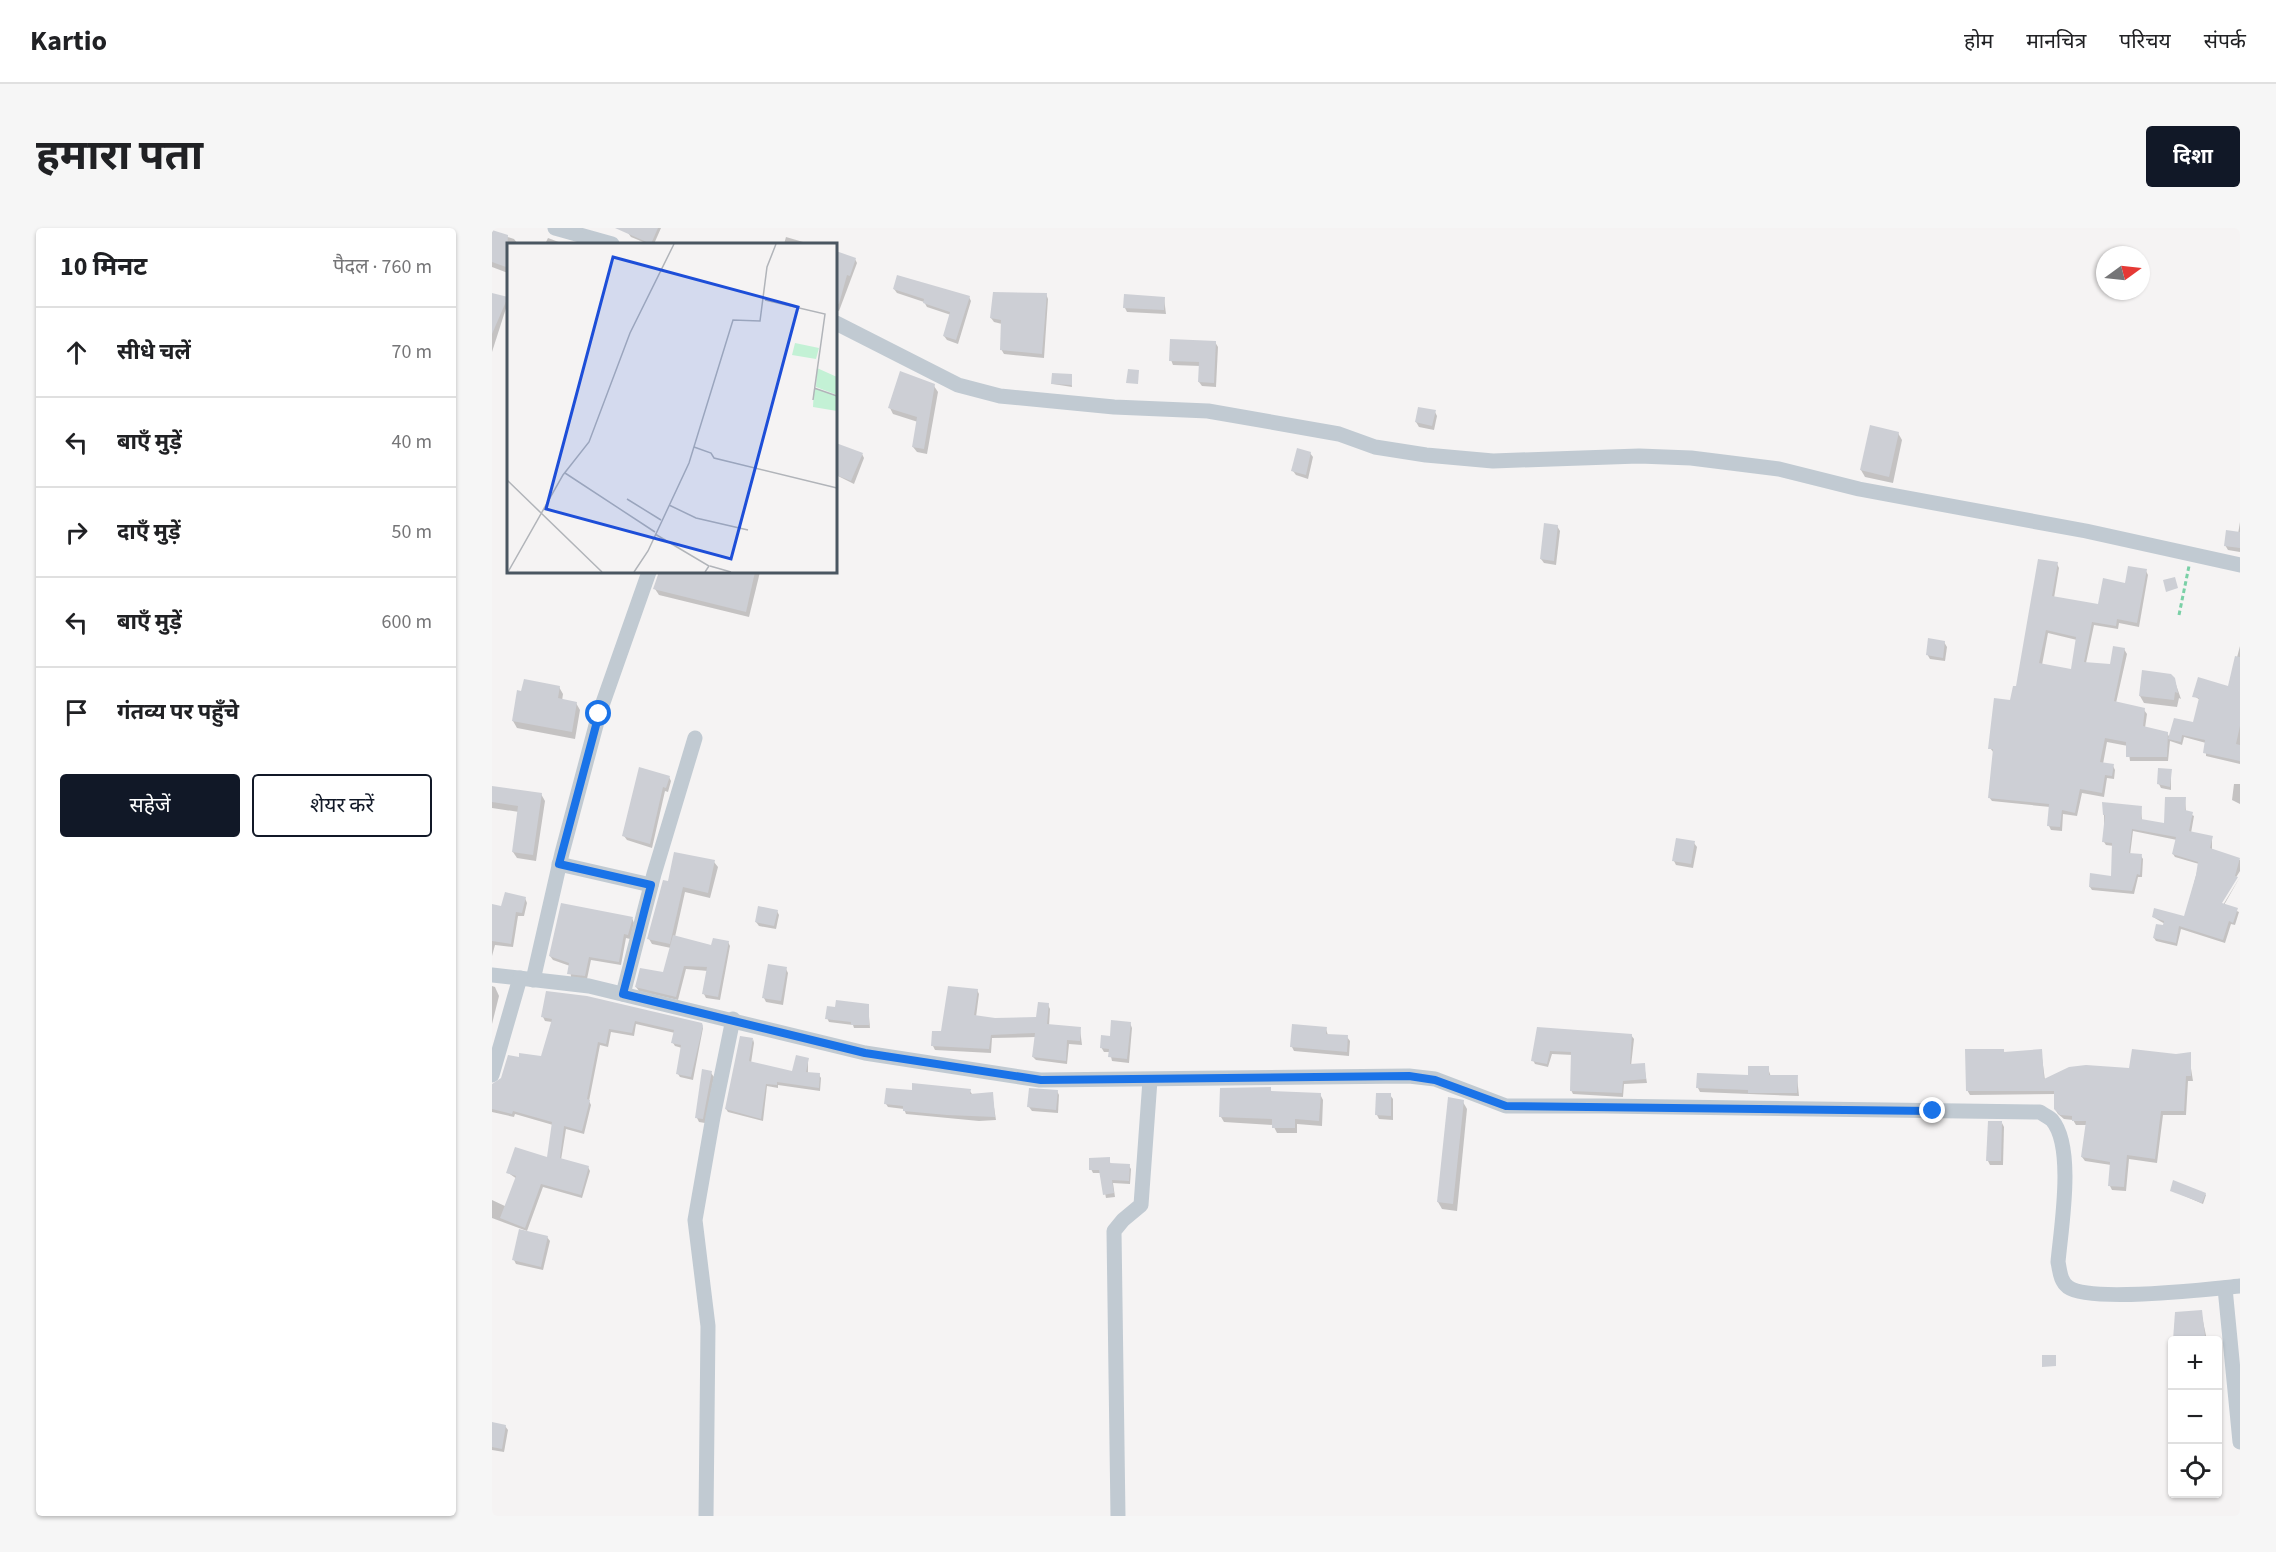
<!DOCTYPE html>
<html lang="hi">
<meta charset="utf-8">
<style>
:root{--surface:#fff;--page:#f6f6f6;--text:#202124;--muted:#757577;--line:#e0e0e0;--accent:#111827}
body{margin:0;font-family:"Source Sans 3","Noto Sans Devanagari",sans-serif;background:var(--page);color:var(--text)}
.controls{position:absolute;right:18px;bottom:18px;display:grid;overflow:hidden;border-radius:6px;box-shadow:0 2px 4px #0004}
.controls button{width:54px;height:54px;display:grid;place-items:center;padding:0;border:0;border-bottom:2px solid var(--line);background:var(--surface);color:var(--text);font:30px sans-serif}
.compass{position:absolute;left:1604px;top:18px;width:54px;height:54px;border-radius:50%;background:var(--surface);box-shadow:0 2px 4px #0004;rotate:75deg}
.stop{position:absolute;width:18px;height:18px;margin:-14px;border:4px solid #1a73e8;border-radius:50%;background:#fff}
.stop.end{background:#1a73e8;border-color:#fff;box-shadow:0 2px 6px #0008}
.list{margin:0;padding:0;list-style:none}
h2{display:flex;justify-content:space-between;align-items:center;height:78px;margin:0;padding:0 24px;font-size:26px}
h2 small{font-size:20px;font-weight:400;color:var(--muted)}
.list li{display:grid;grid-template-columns:39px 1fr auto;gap:18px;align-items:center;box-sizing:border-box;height:90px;padding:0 24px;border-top:2px solid var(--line)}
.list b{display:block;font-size:22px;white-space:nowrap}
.list em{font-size:20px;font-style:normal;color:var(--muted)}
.actions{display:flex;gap:12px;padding:18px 24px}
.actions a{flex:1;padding:14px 0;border:2px solid var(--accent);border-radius:6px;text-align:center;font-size:21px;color:var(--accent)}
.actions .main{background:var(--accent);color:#fff}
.icon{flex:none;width:33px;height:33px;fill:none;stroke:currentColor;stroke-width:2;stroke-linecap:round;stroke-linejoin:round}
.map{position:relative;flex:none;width:1748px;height:1288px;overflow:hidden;border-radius:6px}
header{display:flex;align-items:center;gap:36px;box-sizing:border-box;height:84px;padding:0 30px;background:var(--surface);border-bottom:2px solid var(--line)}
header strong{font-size:28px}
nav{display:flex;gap:33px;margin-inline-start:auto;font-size:21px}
.intro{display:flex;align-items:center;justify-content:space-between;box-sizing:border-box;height:144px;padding:0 36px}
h1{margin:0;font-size:42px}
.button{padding:15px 27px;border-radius:6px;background:var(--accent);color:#fff;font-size:21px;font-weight:700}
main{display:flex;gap:36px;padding:0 36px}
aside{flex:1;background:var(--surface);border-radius:6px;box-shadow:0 2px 4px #0004}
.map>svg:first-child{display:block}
</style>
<header>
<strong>Kartio</strong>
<nav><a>होम</a><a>मानचित्र</a><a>परिचय</a><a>संपर्क</a></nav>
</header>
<div class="intro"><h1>हमारा पता</h1><a class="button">दिशा</a></div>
<main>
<aside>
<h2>10 मिनट<small>पैदल · 760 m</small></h2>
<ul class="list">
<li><svg class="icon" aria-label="ahead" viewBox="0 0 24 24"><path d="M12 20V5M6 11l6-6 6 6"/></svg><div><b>सीधे चलें</b></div><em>70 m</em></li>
<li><svg class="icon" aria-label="left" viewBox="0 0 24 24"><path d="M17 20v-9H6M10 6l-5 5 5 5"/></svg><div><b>बाएँ मुड़ें</b></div><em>40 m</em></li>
<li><svg class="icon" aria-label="right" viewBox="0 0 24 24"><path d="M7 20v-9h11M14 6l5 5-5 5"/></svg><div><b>दाएँ मुड़ें</b></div><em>50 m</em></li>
<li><svg class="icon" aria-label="left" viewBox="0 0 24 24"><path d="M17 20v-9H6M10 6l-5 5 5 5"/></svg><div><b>बाएँ मुड़ें</b></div><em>600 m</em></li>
<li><svg class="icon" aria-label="arrive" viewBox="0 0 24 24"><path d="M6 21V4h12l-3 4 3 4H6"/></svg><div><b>गंतव्य पर पहुँचे</b></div></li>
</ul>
<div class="actions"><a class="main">सहेजें</a><a>शेयर करें</a></div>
</aside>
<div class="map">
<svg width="1748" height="1288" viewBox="0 0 1748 1288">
<rect width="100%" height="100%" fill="#f5f3f3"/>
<g fill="#0003" fill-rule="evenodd">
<polygon points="139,0 169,0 162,16 156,16 139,9 136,5"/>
<polygon points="0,4 22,11 26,16 16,16 16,45 0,39"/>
<polygon points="294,9 318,16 292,16"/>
<polygon points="56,10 72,16 53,16"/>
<polygon points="344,25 363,31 365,35 347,83 344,82"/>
<polygon points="402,61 477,69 479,73 466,116 455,112 452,108 459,87 435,79 432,74 405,65"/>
<polygon points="0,66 15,70 16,74 0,124"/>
<polygon points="554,66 556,71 552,130 512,126 509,121 510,96 502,94 499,90"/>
<polygon points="672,70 674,86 635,84 633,80"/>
<polygon points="723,114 726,119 724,159 710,158 707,154 708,138 681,137 679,132"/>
<polygon points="579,148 580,159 561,156"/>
<polygon points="442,158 446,164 435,226 425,224 421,219 426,194 401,186 398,180"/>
<polygon points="943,184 945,188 942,202 927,199 924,194"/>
<polygon points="1406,205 1410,212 1401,255 1373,249 1369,242"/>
<polygon points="345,217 370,226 372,230 362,256 344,247"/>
<polygon points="818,225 821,229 816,251 804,247 801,243"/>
<polygon points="1748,294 1748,324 1736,322 1733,317 1746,306"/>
<polygon points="1065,298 1068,303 1064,337 1052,335 1049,331"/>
<path d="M1565 336 1567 340 1562 370 1607 377 1654 343 1656 347 1647 399 1627 395 1626 401 1602 397 1594 435 1619 438 1632 421 1635 426 1624 475 1652 482 1655 486 1653 500 1675 505 1678 510 1702 496 1708 472 1702 468 1737 460 1748 418V536L1714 528V515L1692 509 1690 517 1678 513 1676 533H1638L1636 518 1615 514 1611 536 1621 538 1623 542 1622 551 1615 550 1612 569 1590 565 1585 588 1571 586 1570 603 1559 602 1557 598 1558 579 1500 573 1497 569 1502 525 1498 520 1525 460ZM1556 405 1585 412 1580 443 1550 437Z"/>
<polygon points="167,344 268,344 257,389 167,367 163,361"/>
<polygon points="1452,414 1455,419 1453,433 1438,431 1435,426"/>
<polygon points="1652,443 1682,451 1689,471 1687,470 1685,479 1652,475 1648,468"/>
<polygon points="67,459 71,466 70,473 84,475 88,482 83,511 25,500 21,493"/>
<polygon points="1679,542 1679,562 1669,560 1667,556"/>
<polygon points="177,549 179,553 176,564 173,563 160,620 135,612 132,608"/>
<polygon points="1742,556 1748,556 1748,576 1740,572"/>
<polygon points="0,559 49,566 53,573 44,633 25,630 21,624 27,584 0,580"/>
<polygon points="1693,570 1694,584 1702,588 1699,605 1720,609 1720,623 1748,632 1748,643 1725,680 1728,682 1748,649 1732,677 1747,684 1743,697 1739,696 1733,715 1689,701 1685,718 1664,713 1662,710 1673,696 1661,689 1693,690 1707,636 1683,629 1681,626 1685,612 1641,603 1638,627 1649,628 1651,631 1650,649 1646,649 1642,666 1600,662 1598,659 1620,649 1622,618 1614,617 1612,614 1612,586 1649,579 1650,593 1673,596"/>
<polygon points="1202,615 1205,619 1201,640 1184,637 1182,633"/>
<polygon points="222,634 226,639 218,670 193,664 183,709 221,718 236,714 238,718 228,772 214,770 212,766 216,743 194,741 186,772 147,763 144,759 172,746 179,720 160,716 157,711 177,654"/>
<polygon points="33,670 35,675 32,688 26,688 21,719 3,717 0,728 0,678 10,680"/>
<polygon points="285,683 287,687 284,701 267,698 264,694"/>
<polygon points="140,690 142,695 138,711 134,710 129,737 99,732 95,751 79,749 78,738 61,732 58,728"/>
<polygon points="294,741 296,745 291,777 274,774 272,770"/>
<polygon points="0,758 3,759 7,768 0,796"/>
<polygon points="485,762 487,766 484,789 503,792 546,790 556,777 558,781 557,798 588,801 590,817 577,816 575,836 544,832 541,829 544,809 500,810 499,825 443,822 441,818"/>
<polygon points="55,766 209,797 211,800 201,852 188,849 186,846 190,820 183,818 181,815 183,805 144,796 142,808 119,804 116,819 108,817 97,873 99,877 92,906 74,901 69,932 96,939 98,943 90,970 51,959 35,1003 0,990 0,972 15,979 25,951 15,944 56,931 61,897 23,886 22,889 0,884 0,862 28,831 50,830 60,794 53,793 51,789"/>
<polygon points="376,777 378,800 362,800 361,797 337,794 335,790 344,780"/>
<polygon points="638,795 640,800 637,835 620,833 618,824 612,824 609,819"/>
<polygon points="1047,800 1139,807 1142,811 1139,838 1152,837 1155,855 1132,856 1131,869 1081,866 1079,862 1081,827 1060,826 1056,839 1043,836 1041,832"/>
<polygon points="834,801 836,807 855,809 858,813 857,828 802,823 800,819"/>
<polygon points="261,811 262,815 259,835 302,845 316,831 316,845 327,847 329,850 328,863 286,857 286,860 275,858 271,893 236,884 234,881"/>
<polygon points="1511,822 1513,825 1549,823 1553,852 1698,834 1701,853 1696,853 1694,887 1671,887 1665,935 1637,931 1634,963 1620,962 1618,958 1619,937 1593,933 1590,929 1595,897 1584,897 1581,892 1572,891 1566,886 1563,881 1564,866 1478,867 1475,862"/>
<polygon points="1276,840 1279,849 1305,849 1307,868 1208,864 1206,860 1258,848"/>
<polygon points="219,845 222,849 213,895 207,894 205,890"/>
<polygon points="778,861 780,864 828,866 831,872 830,898 805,896 805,905 785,905 781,897 732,894 729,889"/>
<polygon points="478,863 480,866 500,866 504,892 487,893 414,886 412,881 396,879 394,876 421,864"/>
<polygon points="565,863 567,867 566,885 540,883 537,879"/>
<polygon points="898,867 901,871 901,892 887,891 885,887"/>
<polygon points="971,874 975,881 965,983 950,981 946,974"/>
<polygon points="1510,895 1512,899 1511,937 1498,937 1496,933"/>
<polygon points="617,931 619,937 637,938 639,941 638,956 621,955 623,969 614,970 609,945 601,945 599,941"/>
<polygon points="1679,962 1713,966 1714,967 1711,976"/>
<polygon points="55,1009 58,1013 51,1042 24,1036 22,1032"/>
<polygon points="1709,1084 1715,1112 1683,1112 1683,1111"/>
<polygon points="0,1196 13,1198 16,1202 12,1224 0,1222"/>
</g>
<g fill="#cdcfd5" fill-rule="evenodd">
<polygon points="123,0 166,0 159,16"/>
<polygon points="0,2 16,7 14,39 0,34"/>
<polygon points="344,23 364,30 358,48 355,47 347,76 344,75"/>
<polygon points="405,47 478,68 464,112 451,108 458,84 431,75 432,71 401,61"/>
<polygon points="501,64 555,65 550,126 508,122 509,92 498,90"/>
<polygon points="0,65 16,69 0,106"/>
<polygon points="632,66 673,69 672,82 631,80"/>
<polygon points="678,111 724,113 722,155 706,154 707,134 677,133"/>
<polygon points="636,141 647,142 646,156 634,155"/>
<polygon points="408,143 443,156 432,221 420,219 425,189 396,180"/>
<polygon points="560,145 580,146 580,157 559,156"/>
<polygon points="926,179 944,182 940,198 923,194"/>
<polygon points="1378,197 1407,204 1397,249 1368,242"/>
<polygon points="344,215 371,225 359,253 344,247"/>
<polygon points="805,220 819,224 814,247 799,243"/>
<polygon points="1052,295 1066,297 1062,333 1048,331"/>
<polygon points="1734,302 1748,304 1748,320 1732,318"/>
<path d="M1546 331 1566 334 1560 368 1606 376 1611 350 1633 355 1636 338 1655 341 1645 395 1625 391 1624 398 1600 394 1592 434 1618 436 1621 418 1633 420 1622 473 1653 480 1651 498 1676 504 1675 529H1634V514L1613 510 1608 534 1622 536 1620 548 1613 547 1610 565 1588 561 1583 585 1570 582 1568 599 1555 598 1557 576 1496 570 1501 521H1496L1502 470 1518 472 1521 458H1524ZM1554 402 1584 409 1579 441 1547 435Z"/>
<polygon points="167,344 263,344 254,384 161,361"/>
<polygon points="1683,349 1686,360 1674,364 1671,352"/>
<polygon points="1436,410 1453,413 1451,430 1434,427"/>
<polygon points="1743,428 1748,429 1748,498 1744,516 1748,517 1748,533 1711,525 1713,512 1690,507 1689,514 1676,511 1682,490 1701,494 1707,470 1700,469 1706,449 1736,458"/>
<polygon points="1650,442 1679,446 1683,450 1686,465 1683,464 1682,472 1647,468"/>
<polygon points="32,451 68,458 66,470 85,474 80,504 20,493 25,462 29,463"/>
<polygon points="147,539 178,548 174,560 171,559 158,616 130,608"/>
<polygon points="1666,540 1680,541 1678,559 1665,556"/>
<polygon points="0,558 50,565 41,627 20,624 26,578 0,574"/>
<polygon points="1673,569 1694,569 1693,582 1701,584 1697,603 1721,608 1718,620 1748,630 1743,648 1746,649 1730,675 1746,680 1741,695 1737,693 1731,712 1687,698 1684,715 1661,710 1664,696 1671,697 1672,693 1660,689 1662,680 1692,688 1704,647 1706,634 1680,626 1684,609 1640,601 1637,625 1650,626 1648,647 1645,646 1640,663 1597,659 1598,645 1619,648 1620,615 1610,614 1613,587 1611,587 1610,574 1650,578 1649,591 1672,595"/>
<polygon points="1184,610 1203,613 1199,636 1180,633"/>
<polygon points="182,624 223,632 216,665 191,659 178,716 155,711 171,652 176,653"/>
<polygon points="13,664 34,669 30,685 24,684 19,716 0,713 0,676 9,678"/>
<polygon points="69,675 141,689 136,707 132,706 127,734 97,729 93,748 75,746 77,735 57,728"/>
<polygon points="266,678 286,682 282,698 263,694"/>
<polygon points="181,707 219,717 221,710 237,713 226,769 210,766 215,739 192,738 184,769 143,759 148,740 171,744"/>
<polygon points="276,736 295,739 289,773 270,770"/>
<polygon points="456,758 486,761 482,787 503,790 544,789 546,774 557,775 555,796 589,799 588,813 575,812 574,833 540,829 543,805 499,807 497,821 439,818 440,803 449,803"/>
<polygon points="54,763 95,768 210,795 211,798 199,849 184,846 189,817 179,815 182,802 143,793 140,805 117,801 114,816 106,814 95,871 98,872 90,903 72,898 68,930 97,938 89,967 49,956 33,1000 8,990 24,948 14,945 23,919 55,929 60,894 21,883 20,886 0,881 0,856 9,850 16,827 27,829 27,825 49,828 60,791 49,789"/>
<polygon points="344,772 377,776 377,797 359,797 359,794 333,791 335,778 343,779"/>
<polygon points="619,792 639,794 635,831 616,829 617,821 608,820 609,807 618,808"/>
<polygon points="800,796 835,799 834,806 856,807 855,824 798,819"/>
<polygon points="1045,799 1140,806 1138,836 1153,835 1154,851 1131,853 1130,865 1078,863 1079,824 1058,823 1055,836 1039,833"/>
<polygon points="248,808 261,810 257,833 300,843 304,827 317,830 314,844 328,845 327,860 285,854 285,857 274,856 269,891 233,881"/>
<polygon points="1473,821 1512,821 1512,824 1550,821 1552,851 1577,839 1594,837 1637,840 1640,821 1684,826 1699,824 1699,848 1694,848 1692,883 1669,883 1663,931 1635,927 1632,959 1616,958 1618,934 1589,929 1594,893 1580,893 1580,888 1568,887 1562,881 1562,863 1474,863"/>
<polygon points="1256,838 1277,838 1277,847 1306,847 1305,865 1256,865 1256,862 1204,860 1205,845 1256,847"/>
<polygon points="210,841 220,843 211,891 203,890"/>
<polygon points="420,855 479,861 478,866 501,864 503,889 455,887 411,883 411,878 392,876 394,860 420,862"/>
<polygon points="779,859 779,863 829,865 827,893 803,891 803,900 780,900 780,891 727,889 728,860"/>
<polygon points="537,860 566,862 564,882 535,879"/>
<polygon points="884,865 899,865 899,888 883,887"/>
<polygon points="956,869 972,872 961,976 945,974"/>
<polygon points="1496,893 1510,893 1509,933 1494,933"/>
<polygon points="618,929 618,935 638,936 637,953 620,952 622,965 611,967 607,942 597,942 597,930"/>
<polygon points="1681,952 1714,965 1710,975 1678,963"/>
<polygon points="27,1001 56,1008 49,1039 20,1032"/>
<polygon points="1710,1082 1713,1108 1681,1112 1683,1084"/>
<polygon points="1550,1127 1564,1127 1564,1138 1550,1139"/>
<polygon points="0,1194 14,1197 10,1221 0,1219"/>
</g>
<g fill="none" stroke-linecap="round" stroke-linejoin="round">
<polyline stroke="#7ad0a6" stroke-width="3" stroke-dasharray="4.5 3" stroke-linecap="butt" points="1687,387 1697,338"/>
<g stroke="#c1cad2" stroke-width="15">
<polyline points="63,0 120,16"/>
<polyline points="344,95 466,157 508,168 622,179 716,183 847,206 883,219 934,227 1001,233 1147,228 1199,230 1287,241 1367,261 1594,303 1748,337"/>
<polyline points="67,636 159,657"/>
<path d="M0 747 97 758 373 825 548 852 917 848 943 851 1014 878H1112L1548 884C1552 887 1557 889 1560 892 1583 919 1569 1000 1566 1034 1568 1043 1568 1053 1576 1059 1598 1075 1718 1061 1748 1058"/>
<polyline points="41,752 70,625 107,486 157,344"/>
<polyline points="131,766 162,646 203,510"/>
<polyline points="0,847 28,750"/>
<polyline points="1733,1060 1748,1214"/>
<polyline points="214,1288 216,1098 203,992 221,889 241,791"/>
<polyline points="626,1288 622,1003 631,992 649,977 658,852"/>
</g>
</g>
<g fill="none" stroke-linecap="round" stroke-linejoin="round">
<polyline stroke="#1a73e8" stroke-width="8" points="107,486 67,636 159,657 131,766 373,825 549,852 917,848 943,852 1014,878 1441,883"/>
</g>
<g transform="translate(15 15)">
<rect width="330" height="330" fill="#f5f3f3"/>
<path d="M288 100 312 105 309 116 285 112ZM310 125 330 134V152L309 144ZM307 145 330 153V168L306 164Z" fill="#c3f1d5"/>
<path fill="none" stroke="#b1b4b9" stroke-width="1.5" d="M258 57 318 71 306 157M307 145 330 153M187 204 204 210 207 215 330 245M58 230 148 289M0 237 95 329M120 256 154 277M162 262 189 275 241 287M148 291 202 323 198 329M203 323 224 329M1 329 56 232 82 199 123 90 167 1M127 329 141 308 182 220 226 77 253 78 260 24 269 1"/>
<path fill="#1d4ed8" fill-opacity="0.15" stroke="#1d4ed8" stroke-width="3" d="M106 14 291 64 224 316 39 266Z"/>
<rect width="330" height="330" fill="none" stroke="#4a5661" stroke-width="3"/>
</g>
</svg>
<div class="controls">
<button>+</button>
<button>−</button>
<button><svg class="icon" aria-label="locate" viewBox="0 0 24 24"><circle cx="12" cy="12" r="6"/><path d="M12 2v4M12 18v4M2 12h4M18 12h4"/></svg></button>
</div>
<svg class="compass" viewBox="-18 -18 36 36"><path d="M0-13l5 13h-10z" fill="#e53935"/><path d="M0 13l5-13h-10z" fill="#757577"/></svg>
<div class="stop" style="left:107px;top:486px"></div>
<div class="stop end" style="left:1441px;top:883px"></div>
</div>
</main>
